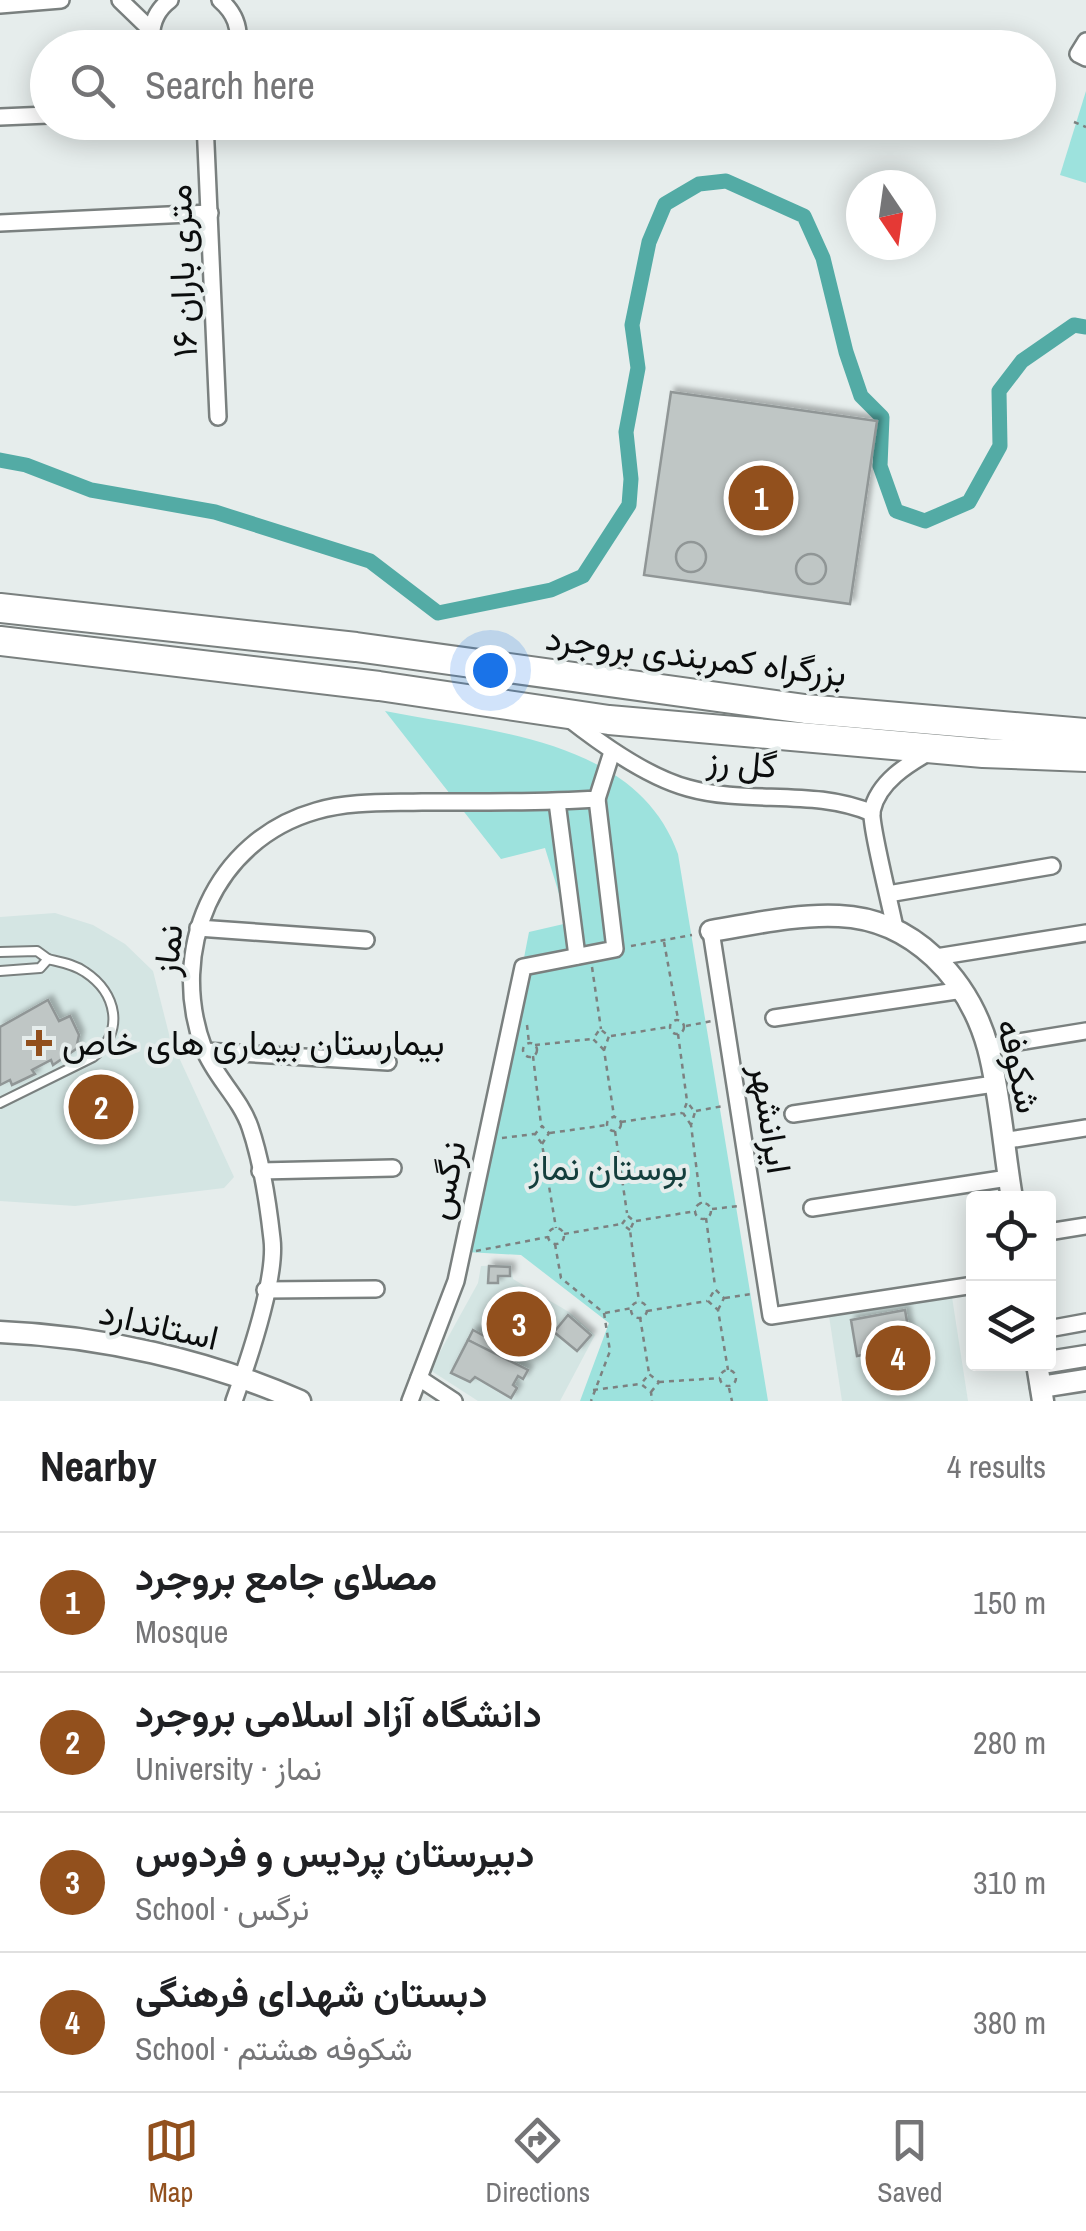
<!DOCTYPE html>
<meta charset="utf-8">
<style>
:root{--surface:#fff;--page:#f6f6f6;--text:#202124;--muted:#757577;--line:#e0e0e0;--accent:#92501d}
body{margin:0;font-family:"Archivo Narrow",Vazirmatn,sans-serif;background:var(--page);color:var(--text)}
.controls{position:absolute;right:30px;bottom:30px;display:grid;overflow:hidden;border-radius:10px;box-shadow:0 5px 25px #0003}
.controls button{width:90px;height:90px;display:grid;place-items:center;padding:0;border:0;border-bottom:2px solid var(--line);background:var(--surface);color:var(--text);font:50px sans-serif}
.compass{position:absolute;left:846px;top:170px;width:90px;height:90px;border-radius:50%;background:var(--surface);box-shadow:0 5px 25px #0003;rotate:167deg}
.you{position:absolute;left:490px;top:670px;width:35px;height:35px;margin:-25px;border:8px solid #fff;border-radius:50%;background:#1a73e8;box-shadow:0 0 0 15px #1a73e833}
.badge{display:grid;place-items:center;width:65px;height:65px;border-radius:50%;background:var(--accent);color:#fff;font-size:32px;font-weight:700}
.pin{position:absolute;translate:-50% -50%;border:5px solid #fff;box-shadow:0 2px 10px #0006}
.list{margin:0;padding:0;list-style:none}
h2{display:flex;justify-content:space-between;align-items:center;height:130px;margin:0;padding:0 40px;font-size:42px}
h2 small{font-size:32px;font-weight:400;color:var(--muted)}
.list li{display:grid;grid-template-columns:65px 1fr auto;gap:30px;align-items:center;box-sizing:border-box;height:140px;padding:0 40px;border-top:2px solid var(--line)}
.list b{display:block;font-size:38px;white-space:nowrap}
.list p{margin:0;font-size:32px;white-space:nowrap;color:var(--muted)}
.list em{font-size:32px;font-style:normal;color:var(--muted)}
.icon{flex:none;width:55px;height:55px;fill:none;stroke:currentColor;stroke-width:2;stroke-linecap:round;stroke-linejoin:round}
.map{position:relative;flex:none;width:1086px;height:1401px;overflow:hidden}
.search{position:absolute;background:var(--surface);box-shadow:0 5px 25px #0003;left:30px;right:30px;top:30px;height:110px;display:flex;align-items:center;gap:25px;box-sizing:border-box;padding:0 35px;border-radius:55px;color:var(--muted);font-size:38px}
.sheet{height:690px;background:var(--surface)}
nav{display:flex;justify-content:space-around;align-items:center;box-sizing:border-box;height:140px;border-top:2px solid var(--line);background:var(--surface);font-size:28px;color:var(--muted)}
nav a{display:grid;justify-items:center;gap:5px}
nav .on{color:var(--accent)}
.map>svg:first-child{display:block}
</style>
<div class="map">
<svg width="1086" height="1401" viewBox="0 0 1086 1401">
<defs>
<filter id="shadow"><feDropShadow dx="4.5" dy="-4.5" stdDeviation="2.5" flood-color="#0004"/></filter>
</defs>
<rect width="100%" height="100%" fill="#e6edec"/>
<g fill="#d4e5e3">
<polygon points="55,913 93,925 125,944 153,971 170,1038 234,1177 224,1188 75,1206 0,1201 0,917"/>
<polygon points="511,1265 513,1279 569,1312 595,1335 560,1401 478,1401 430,1370 478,1283 481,1266"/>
<polygon points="952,1297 968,1401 842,1401 829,1316"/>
</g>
<g fill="#9de2dd">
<polygon points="1086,91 1086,183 1060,175"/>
<path d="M385 711C489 732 637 738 678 854L768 1401H580L609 1323 521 1255 467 1252 529 932 568 923 545 848 501 859Z"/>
</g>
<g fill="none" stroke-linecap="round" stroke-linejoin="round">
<polyline stroke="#53aba5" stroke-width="15" points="0,460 26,465 91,490 215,512 370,561 438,613 551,590 583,576 629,505 631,479 626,432 638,368 632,325 649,242 665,204 699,184 726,181 804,216 823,258 846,352 861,396 882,417 880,466 896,511 925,521 969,502 1000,446 999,391 1022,361 1074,325 1086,327"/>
</g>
<g fill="#bfc6c5" stroke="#909696" stroke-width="2.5" filter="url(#shadow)">
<polygon points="671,392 877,421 850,604 644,575"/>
<circle cx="691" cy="557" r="15"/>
<circle cx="811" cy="569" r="15"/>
<polygon points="48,1000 59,1021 70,1016 79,1035 76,1049 53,1065 51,1060 32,1070 35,1074 12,1085 10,1080 0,1085 0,1027"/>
<polygon points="489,1266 510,1267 510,1276 498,1276 498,1283 488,1283"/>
<polygon points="905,1310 909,1333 904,1334 906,1347 857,1356 851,1320"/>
<polygon points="568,1315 591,1335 577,1351 554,1332"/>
<polygon points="473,1330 501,1345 496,1355 468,1340"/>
<polygon points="468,1340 528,1370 523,1379 518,1376 513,1385 517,1388 511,1398 475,1377 470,1382 451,1373"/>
</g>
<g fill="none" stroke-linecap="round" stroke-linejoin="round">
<defs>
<g id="service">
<polyline points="0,952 37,951 48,959 40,968 0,971"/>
<path d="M0 1103 93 1057C125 1032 117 993 85 972 74 964 60 962 48 959"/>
</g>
<g id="minor">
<polyline points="120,0 151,30"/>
<path d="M220 0C235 13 241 28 237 48"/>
<polyline points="0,5 61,0"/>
<polyline points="1086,41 1078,54 1086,58"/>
<path d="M153 48C149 29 154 12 170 0"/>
<polyline points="0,117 48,115"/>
<polyline points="205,122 218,417"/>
<polyline points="0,223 210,213"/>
<path d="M568 718C601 744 647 777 688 788 748 805 814 788 872 813"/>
<polyline points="557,802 577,956"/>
<polyline points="888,894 1052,866"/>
<polyline points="198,928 366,940"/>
<path d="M895 928C891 907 870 825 872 811 878 782 908 764 931 751"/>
<polyline points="711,931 771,1316 974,1285"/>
<polyline points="936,957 1086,933"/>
<polyline points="774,1018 963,990"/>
<polyline points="988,1047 1086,1031"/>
<polyline points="205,1051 388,1062"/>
<polyline points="793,1114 994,1084"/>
<polyline points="1002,1141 1086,1128"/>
<polyline points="260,1171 393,1168"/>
<polyline points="812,1208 1008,1178"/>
<polyline points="1048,1232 1086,1226"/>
<polyline points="265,1290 376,1289"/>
<polyline points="1048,1329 1086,1322"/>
<polyline points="419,1378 454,1401"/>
<path d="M234 1401C248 1362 277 1278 272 1239 268 1203 262 1162 250 1127 240 1098 215 1077 204 1049 167 951 214 840 316 811 350 801 387 803 422 802 480 802 539 803 597 799L612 752"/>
<polyline points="410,1401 456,1281 523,967 615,949 597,799"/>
</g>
<g id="tertiary">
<path d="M711 931C754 924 796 914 839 916 913 919 969 979 988 1048 1000 1092 1004 1152 1012 1198"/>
<path d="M0 1332C100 1336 208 1360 300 1401"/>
<polyline points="1048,1362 1086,1356"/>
<polyline points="1037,1364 1043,1401"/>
<polyline points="1041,1387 1086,1380"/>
</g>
<g id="trunk">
<polyline points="0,608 356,647 805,709 1086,733"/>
<polyline points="0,641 379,686 609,720 983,753 1086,757"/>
</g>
</defs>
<use href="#service" stroke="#7a807f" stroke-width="12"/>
<use href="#minor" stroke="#7a807f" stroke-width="20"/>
<use href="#tertiary" stroke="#7a807f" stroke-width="25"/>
<use href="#trunk" stroke="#7a807f" stroke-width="32"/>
<g stroke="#7c8180" stroke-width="2.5" stroke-dasharray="5 5" stroke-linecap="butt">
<polyline points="1074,122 1086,127"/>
<polyline points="664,942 678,1019"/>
<polyline points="631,946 692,935"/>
<polyline points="592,967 601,1029"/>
<circle cx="677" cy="1027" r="7"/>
<polyline points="527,1025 529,1043"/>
<polyline points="686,1026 712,1021"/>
<polyline points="678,1034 687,1101"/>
<polyline points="611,1036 669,1027"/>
<circle cx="530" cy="1050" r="7"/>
<polyline points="535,1045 592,1039"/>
<polyline points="604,1050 593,1039 600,1029 609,1036 604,1050 614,1116"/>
<polyline points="533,1056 541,1124"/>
<polyline points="696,1111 723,1106"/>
<circle cx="614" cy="1124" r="7"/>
<polyline points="621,1122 682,1113"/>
<polyline points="691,1125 683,1113 687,1102 695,1112 691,1125 701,1204"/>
<polyline points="615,1131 627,1213"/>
<polyline points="550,1133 607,1125"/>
<polyline points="502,1138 534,1134"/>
<polyline points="542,1144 549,1133 542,1126 535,1134 542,1144 556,1228"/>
<circle cx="703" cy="1211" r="8"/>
<polyline points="712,1209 739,1206"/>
<polyline points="706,1218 715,1286"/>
<polyline points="636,1221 696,1211"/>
<circle cx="556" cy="1236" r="8"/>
<polyline points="630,1230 622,1224 628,1216 634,1221 630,1230 639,1302"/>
<polyline points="564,1234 621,1224"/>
<polyline points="555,1244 561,1278 604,1313 610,1351 591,1401"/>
<polyline points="476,1251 548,1237"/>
<polyline points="725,1298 752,1294"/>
<circle cx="639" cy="1310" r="8"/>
<polyline points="718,1310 724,1298 715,1289 708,1301 718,1310 728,1370"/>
<polyline points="647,1311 707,1301"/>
<polyline points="605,1313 632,1308"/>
<polyline points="640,1317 649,1373"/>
<circle cx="728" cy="1378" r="8"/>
<polyline points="659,1382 720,1378"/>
<polyline points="729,1388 732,1401"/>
<polyline points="593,1390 640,1384"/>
<polyline points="651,1392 659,1382 649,1374 641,1384 651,1392 652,1401"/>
</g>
<use href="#service" stroke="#fff" stroke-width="8"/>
<use href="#minor" stroke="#fff" stroke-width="15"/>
<use href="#tertiary" stroke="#fff" stroke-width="20"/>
<use href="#trunk" stroke="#fff" stroke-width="28"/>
</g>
<path fill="#92501d" stroke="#e6edec" stroke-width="4" d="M34 1028h10v10h10v10h-10v10h-10v-10h-10v-10h10z"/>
<g text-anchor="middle" stroke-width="8" stroke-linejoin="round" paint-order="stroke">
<g font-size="35" fill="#0b0d0d" stroke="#e6edec">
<text transform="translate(182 271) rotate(-92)" y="12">۱۶ متری باران</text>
<text transform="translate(696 656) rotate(7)" y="12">بزرگراه کمربندی بروجرد</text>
<text transform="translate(742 763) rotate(5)" y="12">گل رز</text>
<text transform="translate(168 950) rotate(-84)" y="12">نماز</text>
<text transform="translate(1019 1066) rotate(77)" y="12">شکوفه</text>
<text transform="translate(771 1119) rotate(81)" y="12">ایرانشهر</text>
<text transform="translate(446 1180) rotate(-78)" y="12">نرگس</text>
<text transform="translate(159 1325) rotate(13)" y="12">استاندارد</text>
</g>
<g font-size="35" fill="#0b0d0d" stroke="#e6edec" text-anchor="start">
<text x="62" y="1055">بیمارستان بیماری های خاص</text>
</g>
<g font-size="35" fill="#143e3c" stroke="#e6edec">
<text x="608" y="1180">بوستان نماز</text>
</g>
</g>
</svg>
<div class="controls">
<button><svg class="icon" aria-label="locate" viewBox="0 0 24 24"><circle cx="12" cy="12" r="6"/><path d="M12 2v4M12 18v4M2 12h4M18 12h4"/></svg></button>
<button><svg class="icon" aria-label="layers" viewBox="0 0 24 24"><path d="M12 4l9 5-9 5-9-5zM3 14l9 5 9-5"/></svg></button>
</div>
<svg class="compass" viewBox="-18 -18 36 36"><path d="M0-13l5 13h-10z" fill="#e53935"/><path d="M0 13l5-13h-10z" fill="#757577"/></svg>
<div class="you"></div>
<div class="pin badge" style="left:761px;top:498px">1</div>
<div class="pin badge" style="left:101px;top:1107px">2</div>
<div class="pin badge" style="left:519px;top:1324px">3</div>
<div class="pin badge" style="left:898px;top:1358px">4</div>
<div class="search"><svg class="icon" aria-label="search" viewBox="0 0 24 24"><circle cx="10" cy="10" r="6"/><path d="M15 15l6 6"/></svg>Search here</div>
</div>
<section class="sheet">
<h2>Nearby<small>4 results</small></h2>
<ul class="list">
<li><span class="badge">1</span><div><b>مصلای جامع بروجرد</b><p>Mosque</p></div><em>150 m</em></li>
<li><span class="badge">2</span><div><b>دانشگاه آزاد اسلامی بروجرد</b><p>University · نماز</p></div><em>280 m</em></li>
<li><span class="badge">3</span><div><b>دبیرستان پردیس و فردوس</b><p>School · نرگس</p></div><em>310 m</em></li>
<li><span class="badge">4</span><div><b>دبستان شهدای فرهنگی</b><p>School · شکوفه هشتم</p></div><em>380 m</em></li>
</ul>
</section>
<nav>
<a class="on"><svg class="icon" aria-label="map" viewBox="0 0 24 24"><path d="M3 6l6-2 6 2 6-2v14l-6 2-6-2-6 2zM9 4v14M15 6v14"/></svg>Map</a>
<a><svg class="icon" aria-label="directions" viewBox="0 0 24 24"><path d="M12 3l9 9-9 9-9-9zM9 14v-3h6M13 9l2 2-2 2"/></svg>Directions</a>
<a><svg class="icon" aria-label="saved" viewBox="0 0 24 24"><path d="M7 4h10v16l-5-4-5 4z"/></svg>Saved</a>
</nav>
